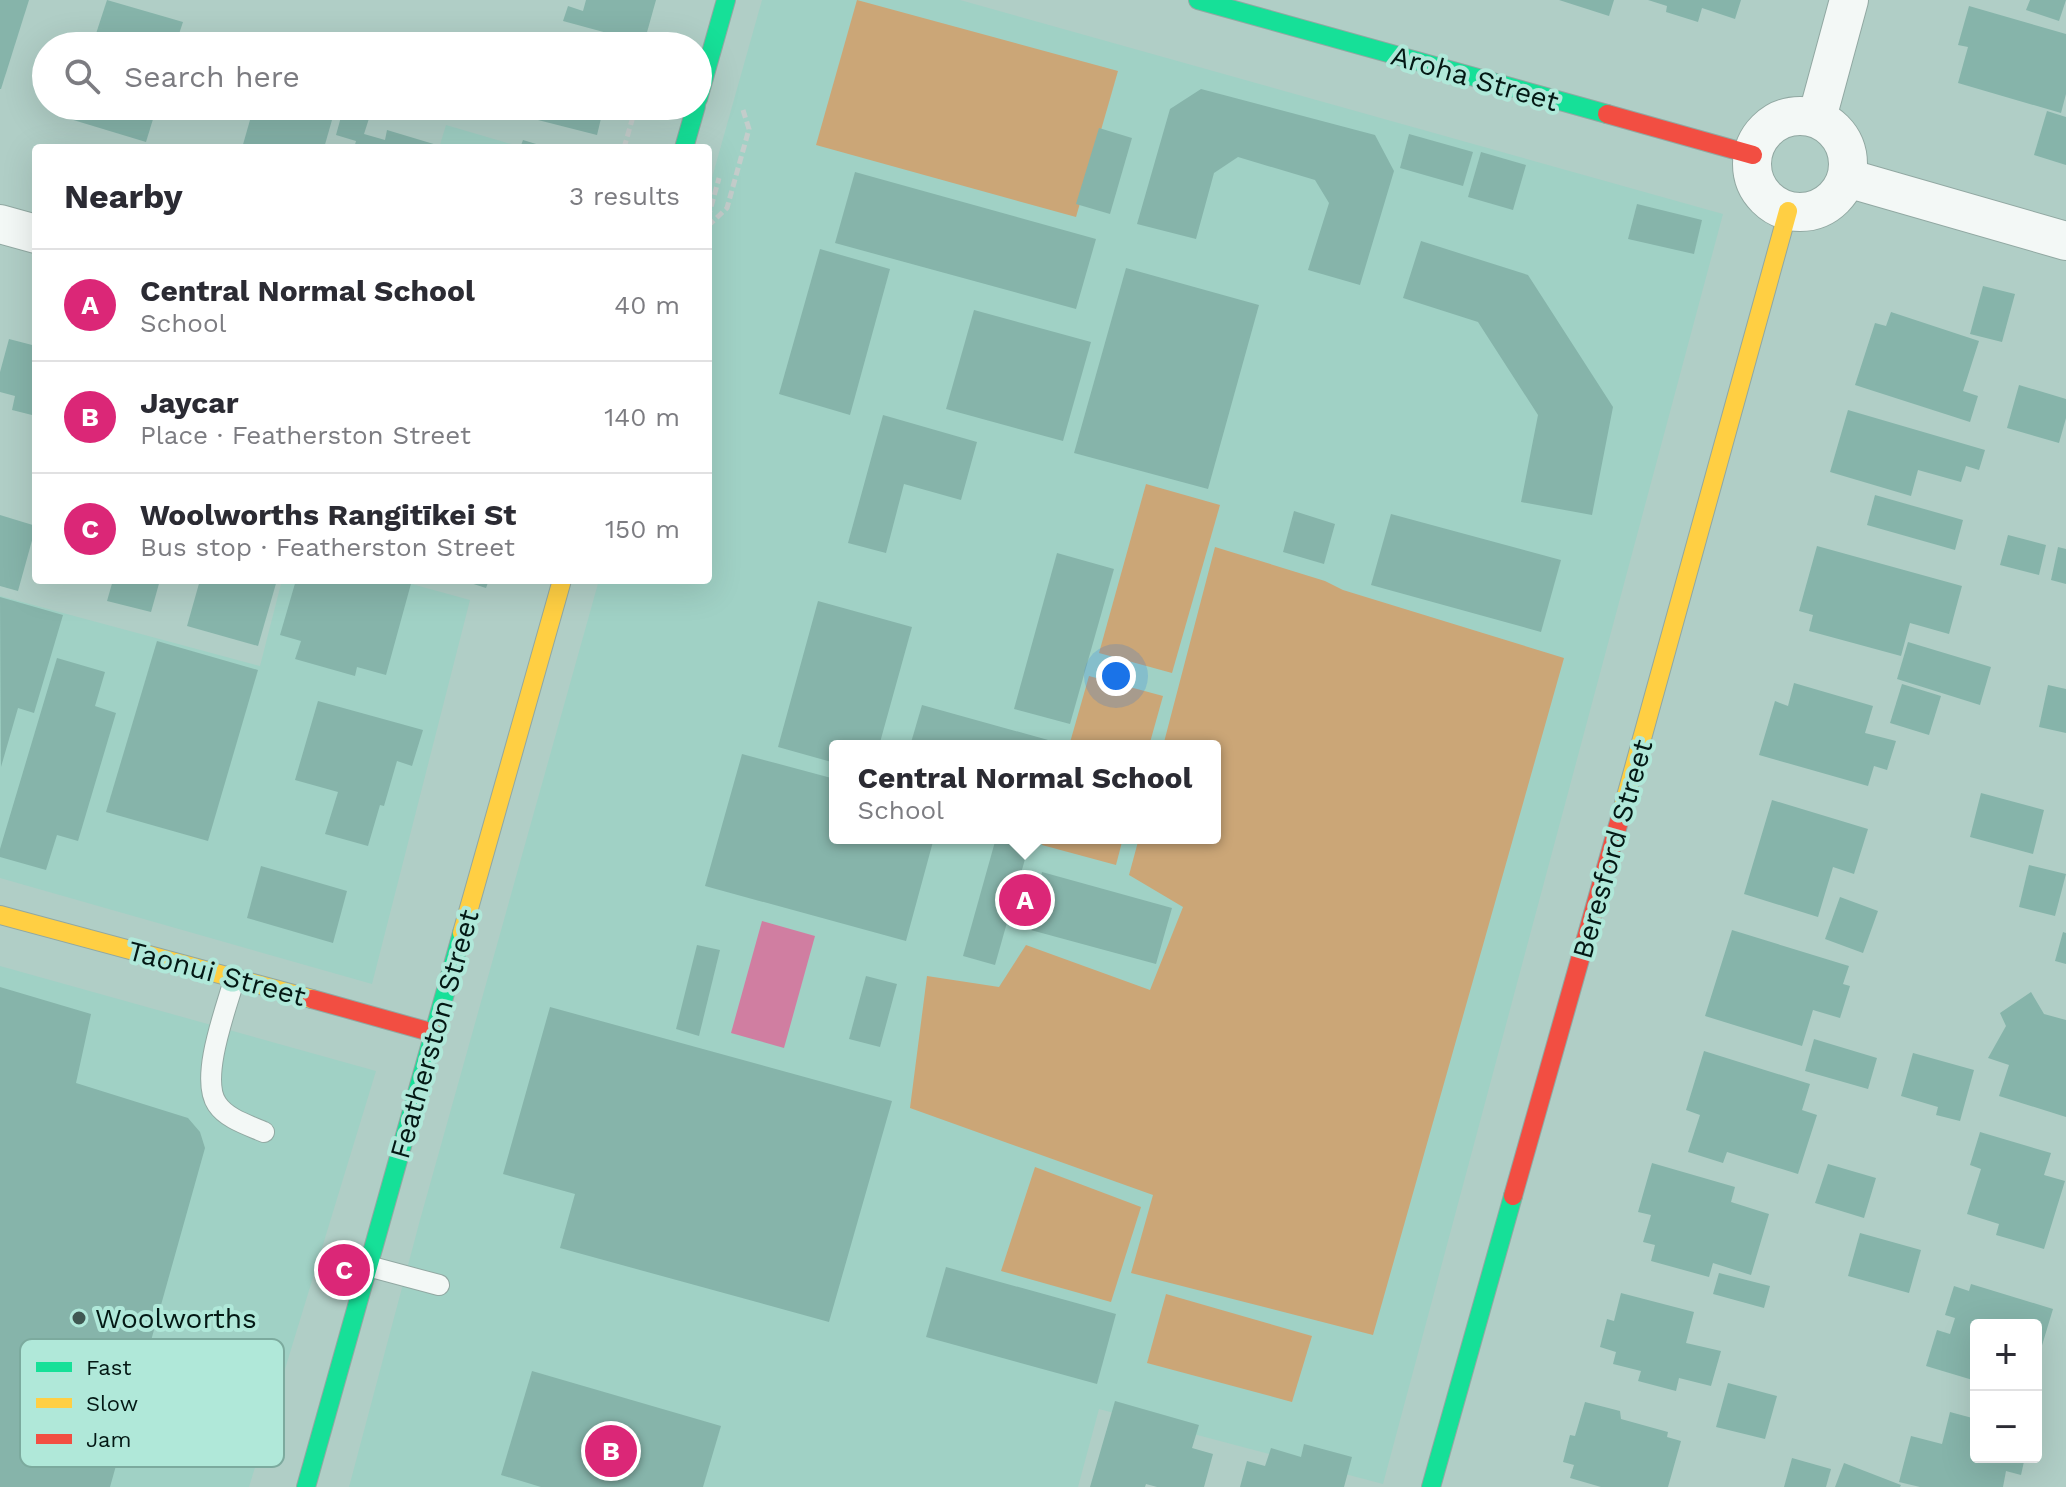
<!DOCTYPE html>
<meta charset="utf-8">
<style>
:root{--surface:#fff;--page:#f7f7f7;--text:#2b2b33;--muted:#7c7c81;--line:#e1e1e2;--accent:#db2777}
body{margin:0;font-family:"Work Sans",sans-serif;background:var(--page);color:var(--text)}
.controls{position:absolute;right:24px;bottom:24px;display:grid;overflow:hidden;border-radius:8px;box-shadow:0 8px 32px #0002}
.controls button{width:72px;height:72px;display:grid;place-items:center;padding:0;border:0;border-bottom:2px solid var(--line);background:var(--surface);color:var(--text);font:40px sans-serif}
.you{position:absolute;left:1116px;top:676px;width:28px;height:28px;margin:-20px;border:6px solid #fff;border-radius:50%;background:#1a73e8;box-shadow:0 0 0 12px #1a73e833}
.badge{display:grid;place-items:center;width:52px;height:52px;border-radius:50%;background:var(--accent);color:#fff;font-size:26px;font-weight:700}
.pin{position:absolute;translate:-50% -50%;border:4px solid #fff;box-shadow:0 2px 8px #0006}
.popup{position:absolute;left:829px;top:740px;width:392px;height:104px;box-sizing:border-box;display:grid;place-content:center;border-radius:8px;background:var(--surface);filter:drop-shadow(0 2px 6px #0005);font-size:26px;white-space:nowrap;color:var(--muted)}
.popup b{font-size:30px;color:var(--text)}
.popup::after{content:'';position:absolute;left:50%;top:100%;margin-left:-16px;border:16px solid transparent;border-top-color:var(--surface)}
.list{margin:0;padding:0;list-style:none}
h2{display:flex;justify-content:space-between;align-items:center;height:104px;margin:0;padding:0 32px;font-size:34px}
h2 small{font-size:26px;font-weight:400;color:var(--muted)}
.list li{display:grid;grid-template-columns:52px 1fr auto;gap:24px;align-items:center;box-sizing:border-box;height:112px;padding:0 32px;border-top:2px solid var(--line)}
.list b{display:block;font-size:30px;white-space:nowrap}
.list p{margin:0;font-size:26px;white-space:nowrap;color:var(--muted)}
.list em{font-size:26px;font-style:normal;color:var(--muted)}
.icon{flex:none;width:44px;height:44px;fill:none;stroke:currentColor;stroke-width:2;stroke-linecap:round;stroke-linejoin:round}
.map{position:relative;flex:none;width:2066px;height:1487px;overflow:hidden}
.search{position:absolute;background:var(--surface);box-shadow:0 8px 32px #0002;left:32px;top:32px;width:680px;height:88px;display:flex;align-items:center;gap:20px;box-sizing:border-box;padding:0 28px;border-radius:44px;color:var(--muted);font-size:30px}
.panel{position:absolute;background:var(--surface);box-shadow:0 8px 32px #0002;left:32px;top:144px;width:680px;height:440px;border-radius:8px}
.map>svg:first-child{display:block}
</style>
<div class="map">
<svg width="2066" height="1487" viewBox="0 0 2066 1487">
<rect width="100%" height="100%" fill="#b0cec6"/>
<g fill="#a0d1c5" fill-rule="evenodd">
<path d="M762 0H960L1723 214 1383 1484 1099 1409 1078 1487H349L420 1220 599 580H708V192ZM835 746H1215V838H835Z"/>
<polygon points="446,125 525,148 439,148"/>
<polygon points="282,580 397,580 470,600 372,984 0,878 0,596 260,666"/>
<polygon points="0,966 376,1071 249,1487 0,1487"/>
</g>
<g fill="#cba677">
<polygon points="857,0 1118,71 1076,217 816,145"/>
<polygon points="1146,484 1220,505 1172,673 1099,653"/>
<polygon points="1215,547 1325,581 1343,590 1564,658 1373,1335 1131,1273 1153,1195 910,1108 927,976 999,987 1026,945 1150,990 1183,907 1129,875 1139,838 1215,838 1215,746 1163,746"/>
<polygon points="1089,676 1163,696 1149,746 1069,746"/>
<polygon points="1044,838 1123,838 1116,865 1042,845"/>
<polygon points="1035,1167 1141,1207 1111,1302 1001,1271"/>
<polygon points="1166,1294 1312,1336 1292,1402 1147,1363"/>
</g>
<polygon fill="#d07ea1" points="762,921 815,936 784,1048 731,1033"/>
<g fill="#86b4aa">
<polygon points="0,0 29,0 1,89 0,89"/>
<polygon points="107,0 183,22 175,46 92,46"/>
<polygon points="586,0 656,0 644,43 563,21 568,6 583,11"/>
<polygon points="1559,0 1614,0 1609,16"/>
<polygon points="1648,0 1741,0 1735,19 1702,8 1698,22 1666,12 1667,6"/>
<polygon points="2030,0 2066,0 2059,21 2026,10"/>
<polygon points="1969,6 2066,34 2066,94 2061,113 1958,83 1968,47 1958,45"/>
<polygon points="499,35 539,45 539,46 496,46"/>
<polygon points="1201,89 1375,135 1394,171 1360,285 1308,270 1329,203 1315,180 1238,157 1214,173 1196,239 1137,224 1170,109"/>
<polygon points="74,106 157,106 146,142 70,119"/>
<polygon points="254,106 336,106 324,148 242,148"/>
<polygon points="344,106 373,106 364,134 385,140 387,130 447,148 354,148 356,141 336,135"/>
<polygon points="528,106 604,106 597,135 534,119 537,109"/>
<polygon points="2047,111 2066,117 2066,165 2034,155"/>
<polygon points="1099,128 1132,138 1110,214 1076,204"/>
<polygon points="1409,134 1473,152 1463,186 1400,168"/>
<polygon points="523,140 546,147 546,148 520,148"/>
<polygon points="1481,152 1526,165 1513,210 1468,197"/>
<polygon points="855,172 1096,239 1076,309 835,243"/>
<polygon points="1637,204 1702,220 1694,254 1628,239"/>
<polygon points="1421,241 1528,275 1613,407 1592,515 1521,502 1538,415 1478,322 1403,298"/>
<polygon points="820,249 890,269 850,415 779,394"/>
<polygon points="1126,268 1259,305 1208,489 1074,453"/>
<polygon points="1983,286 2015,294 2002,342 1970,334"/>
<polygon points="974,310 1091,342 1063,441 946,409"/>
<polygon points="1891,312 1979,341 1963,391 1978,396 1970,422 1855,385 1875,323 1886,326"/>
<polygon points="9,339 36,346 36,416 12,410 15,396 0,392 0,372"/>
<polygon points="2019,385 2066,399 2066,418 2059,443 2007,428"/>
<polygon points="1848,410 1985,450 1979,470 1966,466 1961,482 1918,470 1911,496 1830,472"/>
<polygon points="883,415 977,442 961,500 904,484 886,553 848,543"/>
<polygon points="1875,495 1963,520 1955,550 1867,525"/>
<polygon points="1294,511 1335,524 1324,564 1283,552"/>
<polygon points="1391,514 1561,560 1541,632 1371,585"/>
<polygon points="0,515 36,526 18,591 0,586"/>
<polygon points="2008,535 2046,545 2039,575 2000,565"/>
<polygon points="1817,546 1962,586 1949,634 1910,623 1901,656 1809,631 1813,615 1799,611"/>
<polygon points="2058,547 2066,549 2066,584 2051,580"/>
<polygon points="1057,553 1114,569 1070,724 1014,709"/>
<polygon points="113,580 160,580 151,612 107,601"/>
<polygon points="200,580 277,580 258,646 187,626"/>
<polygon points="296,580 412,580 386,675 357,667 355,676 295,659 301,641 280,635"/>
<polygon points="461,580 489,580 486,588"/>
<polygon points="0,597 63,615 34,713 18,708 1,767"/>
<polygon points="818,601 912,627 879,746 835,746 835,763 778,747"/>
<polygon points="157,641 258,670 208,841 106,812"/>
<polygon points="1908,642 1991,667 1980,705 1897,679"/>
<polygon points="57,658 105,672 95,706 116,713 78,841 57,835 46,870 0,857 0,849"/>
<polygon points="1794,683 1873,706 1865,733 1896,741 1887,770 1874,766 1868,786 1759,755 1775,701 1788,706"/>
<polygon points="1902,684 1941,696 1929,735 1890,723"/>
<polygon points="2048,685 2066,689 2066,733 2039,727"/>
<polygon points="318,701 423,730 412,766 397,761 384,806 380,805 368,846 325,834 338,792 295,780"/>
<polygon points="922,705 1066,745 1066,746 910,746"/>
<polygon points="742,754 835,779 835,838 934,838 906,941 705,886"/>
<polygon points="1981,793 2044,810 2033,854 1970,837"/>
<polygon points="1772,800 1868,829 1854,874 1833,867 1818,917 1744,894"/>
<polygon points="996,838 1031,838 995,965 963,956"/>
<polygon points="2029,865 2066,874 2055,916 2019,907"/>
<polygon points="261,866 347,891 333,943 247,918"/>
<polygon points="1042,872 1172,908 1156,964 1027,929"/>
<polygon points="1840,897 1878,911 1863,953 1825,939"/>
<polygon points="1732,930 1849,966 1843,984 1850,986 1840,1018 1813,1010 1802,1046 1705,1016"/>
<polygon points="2063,932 2066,933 2066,964 2055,961"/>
<polygon points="697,945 720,950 699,1036 676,1029"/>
<polygon points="866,976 897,984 880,1047 849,1039"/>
<polygon points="0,987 91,1014 76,1083 188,1118 200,1132 205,1148 110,1487 0,1487"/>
<polygon points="2031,992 2044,1014 2066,1020 2066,1117 1999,1096 2009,1065 1988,1058 2006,1026 2000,1013"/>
<polygon points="550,1007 892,1101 829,1322 560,1248 575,1194 503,1174"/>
<polygon points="1814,1039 1877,1058 1868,1089 1805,1071"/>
<polygon points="1704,1051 1810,1084 1802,1110 1817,1115 1798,1174 1727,1152 1723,1163 1688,1152 1700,1115 1686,1110"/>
<polygon points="1913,1053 1974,1070 1960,1121 1936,1115 1938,1107 1901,1096"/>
<polygon points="1980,1132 2051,1153 2044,1175 2065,1181 2044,1249 1996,1235 1999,1224 1967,1214 1981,1169 1970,1165"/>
<polygon points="1652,1163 1735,1187 1731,1202 1769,1214 1751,1275 1713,1263 1709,1277 1651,1261 1655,1245 1643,1242 1651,1215 1638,1212"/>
<polygon points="1828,1164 1876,1178 1864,1218 1815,1203"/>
<polygon points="1860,1233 1921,1250 1909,1293 1848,1276"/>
<polygon points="946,1267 1116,1314 1097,1384 926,1337"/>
<polygon points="1719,1273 1770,1286 1764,1308 1713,1294"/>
<polygon points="1971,1284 2053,1309 2037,1362 2036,1325 1976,1325 1976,1381 1926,1366 1937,1330 1950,1334 1955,1318 1945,1315 1954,1286 1969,1291"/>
<polygon points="1621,1293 1694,1312 1686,1343 1721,1351 1711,1386 1679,1378 1676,1391 1638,1381 1641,1371 1613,1364 1616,1352 1600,1347 1607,1319 1614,1321"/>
<polygon points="231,1347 275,1358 265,1391 222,1380"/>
<polygon points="532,1371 721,1426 703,1487 541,1487 501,1475"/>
<polygon points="1728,1383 1777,1396 1765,1439 1716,1427"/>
<polygon points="1115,1401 1199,1425 1192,1448 1213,1454 1204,1487 1157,1487 1146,1484 1145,1487 1090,1487"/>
<polygon points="1585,1402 1620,1411 1621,1419 1668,1432 1667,1437 1681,1441 1668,1487 1601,1487 1570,1478 1574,1465 1563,1462 1570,1435 1575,1436"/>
<polygon points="1950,1412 1976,1419 1976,1457 2025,1457 2021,1475 2006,1471 2003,1487 1920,1487 1899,1482 1911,1436 1942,1444"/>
<polygon points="1304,1444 1352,1457 1344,1487 1240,1487 1247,1461 1265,1466 1271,1448 1301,1457"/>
<polygon points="1792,1458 1831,1469 1826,1487 1784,1487"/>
<polygon points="1844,1463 1901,1485 1900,1487 1835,1487"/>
</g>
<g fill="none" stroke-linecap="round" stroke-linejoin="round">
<defs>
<g id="lane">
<path d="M235 977C227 1006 199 1078 217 1104 227 1119 248 1125 264 1132"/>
<polyline points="368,1266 439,1285"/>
</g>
<g id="street">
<circle cx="1800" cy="164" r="48"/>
<polyline points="1817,118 1849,0"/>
<polyline points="1847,178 2066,241"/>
<polyline points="0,224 36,234"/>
</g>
<g id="fast">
<polyline points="1198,0 1607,114"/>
<polyline points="698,99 726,0"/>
<polyline points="684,148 696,106"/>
<polyline points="306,1487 462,933"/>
<polyline points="1431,1487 1513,1196"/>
</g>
<g id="slow">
<polyline points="1620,818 1788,211"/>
<polyline points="0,915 312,999"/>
<polyline points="462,933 562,580"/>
</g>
<g id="jam">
<polyline points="1607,114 1753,155"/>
<polyline points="312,999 434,1033"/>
<polyline points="1513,1196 1620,818"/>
</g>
</defs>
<use href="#lane" stroke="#91a8a2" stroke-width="22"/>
<use href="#street" stroke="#91a8a2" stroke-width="40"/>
<use href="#fast" stroke="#91a8a2" stroke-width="20"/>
<use href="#slow" stroke="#91a8a2" stroke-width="20"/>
<use href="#jam" stroke="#91a8a2" stroke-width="20"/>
<g stroke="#c4cdcb" stroke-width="5" stroke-dasharray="8 4" stroke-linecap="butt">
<polyline points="624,148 636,106"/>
<polyline points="708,218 719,178"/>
<polyline points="708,226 727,208 749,129 743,110"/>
</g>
<use href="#lane" stroke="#f3f8f6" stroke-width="20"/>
<use href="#street" stroke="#f3f8f6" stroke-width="38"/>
<use href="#fast" stroke="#16e098" stroke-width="18"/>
<use href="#slow" stroke="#ffcf43" stroke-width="18"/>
<use href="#jam" stroke="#f24e42" stroke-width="18"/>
</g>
<circle fill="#405852" stroke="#b0e8d9" stroke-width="3" cx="79" cy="1318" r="8"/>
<g text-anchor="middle" stroke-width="8" stroke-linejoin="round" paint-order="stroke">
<g font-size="28" fill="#031814" stroke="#b0e8d9">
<text transform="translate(1475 78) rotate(16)" y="10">Aroha Street</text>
<text transform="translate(1612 849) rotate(-74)" y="10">Beresford Street</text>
<text transform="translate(217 973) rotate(15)" y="10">Taonui Street</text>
<text transform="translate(434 1034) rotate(-74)" y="10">Featherston Street</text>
</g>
<g font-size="28" fill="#031814" stroke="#b0e8d9" text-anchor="start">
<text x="95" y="1328">Woolworths</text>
</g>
</g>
<rect x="20" y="1339" width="264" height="128" rx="12" fill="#b0e8d9" stroke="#7caa9e" stroke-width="2"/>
<rect x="36" y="1362" width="36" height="10" fill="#16e098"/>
<rect x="36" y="1398" width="36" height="10" fill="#ffcf43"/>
<rect x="36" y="1434" width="36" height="10" fill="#f24e42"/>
<g font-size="22" fill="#031814">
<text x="86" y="1375">Fast</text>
<text x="86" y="1411">Slow</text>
<text x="86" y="1447">Jam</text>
</g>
</svg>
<div class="controls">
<button>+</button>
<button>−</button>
</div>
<div class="you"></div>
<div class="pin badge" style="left:1025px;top:900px">A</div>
<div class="popup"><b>Central Normal School</b>School</div>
<div class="pin badge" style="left:611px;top:1451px">B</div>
<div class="pin badge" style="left:344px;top:1270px">C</div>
<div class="search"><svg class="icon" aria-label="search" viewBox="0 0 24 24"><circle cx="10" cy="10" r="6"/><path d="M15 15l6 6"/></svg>Search here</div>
<section class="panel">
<h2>Nearby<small>3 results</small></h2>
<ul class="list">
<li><span class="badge">A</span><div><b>Central Normal School</b><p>School</p></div><em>40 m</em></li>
<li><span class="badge">B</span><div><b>Jaycar</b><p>Place · Featherston Street</p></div><em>140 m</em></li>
<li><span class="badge">C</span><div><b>Woolworths Rangitīkei St</b><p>Bus stop · Featherston Street</p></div><em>150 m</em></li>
</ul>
</section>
</div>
